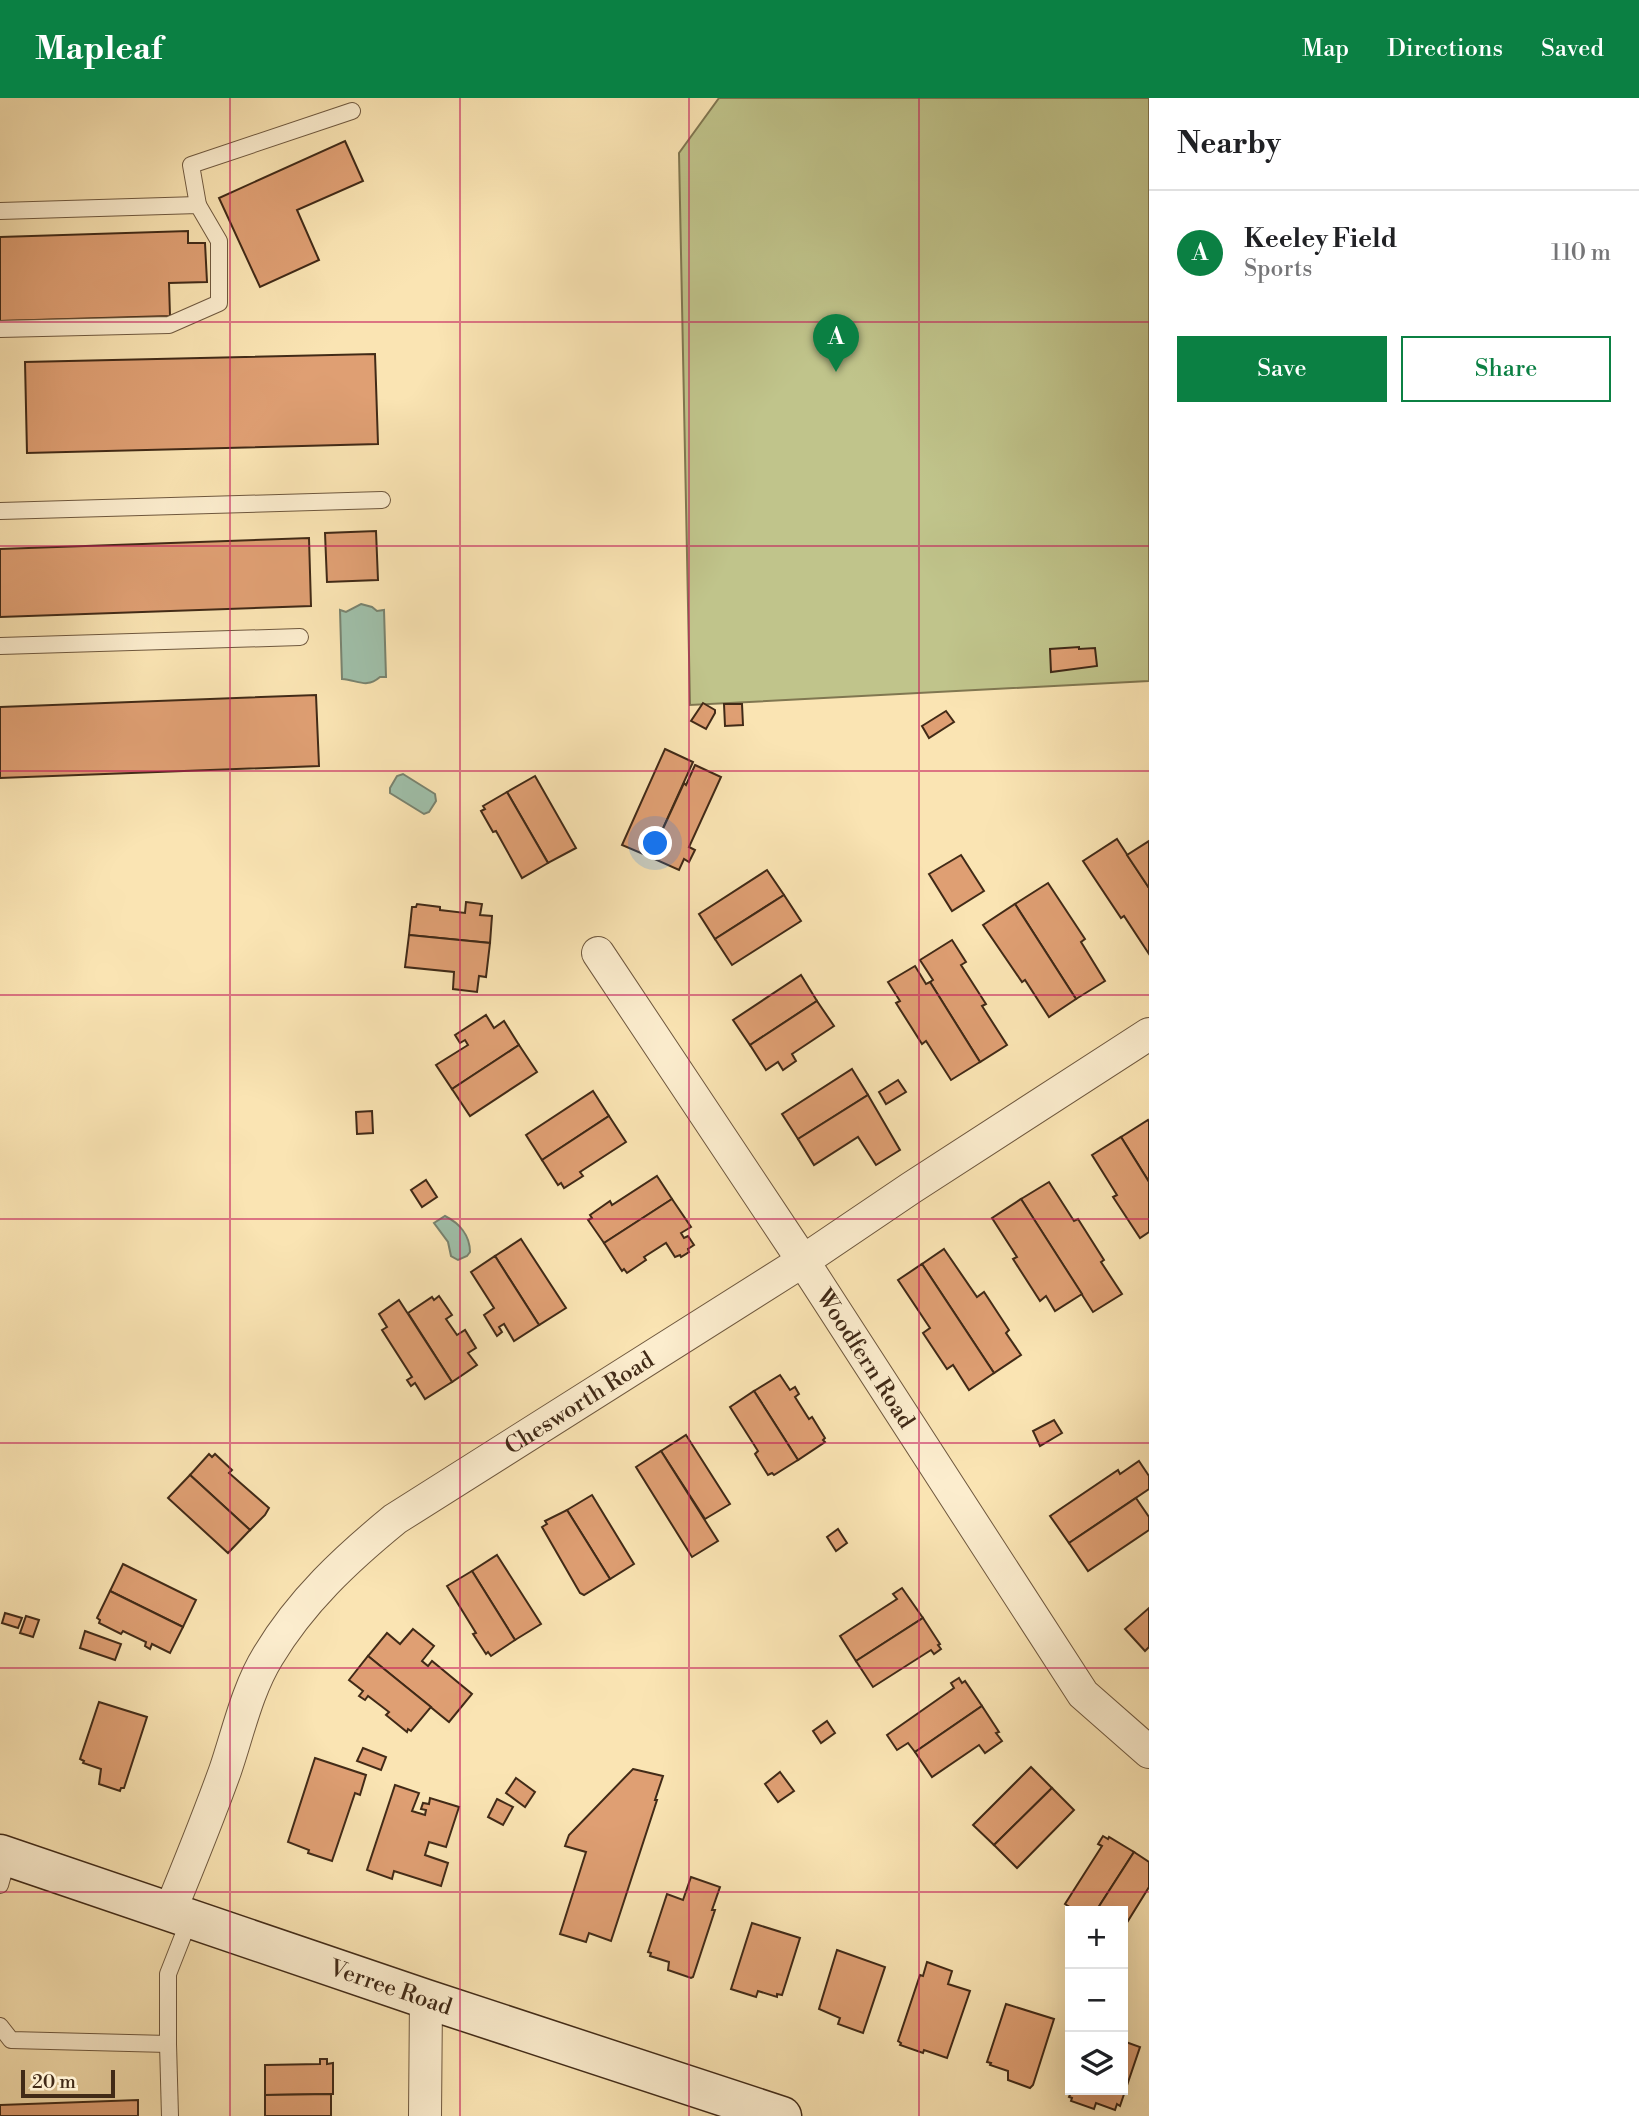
<!DOCTYPE html>
<meta charset="utf-8">
<style>
:root{--surface:#fff;--page:#f6f6f6;--text:#202124;--muted:#757577;--line:#e0e0e0;--accent:#0b8043}
body{margin:0;font-family:"Libre Bodoni",serif;background:var(--page);color:var(--text)}
.controls{position:absolute;right:21px;bottom:21px;display:grid;overflow:hidden;border-radius:0px;box-shadow:0 7px 28px #0002}
.controls button{width:63px;height:63px;display:grid;place-items:center;padding:0;border:0;border-bottom:2px solid var(--line);background:var(--surface);color:var(--text);font:35px sans-serif}
.scale{position:absolute;left:21px;bottom:18px;width:94px;box-sizing:border-box;padding-left:7px;border:4px solid #412a17;border-top:0;font-size:19px;line-height:24px;white-space:nowrap;color:#412a17;-webkit-text-stroke:5px #fcedce;paint-order:stroke}
.you{position:absolute;left:656px;top:746px;width:24px;height:24px;margin:-18px;border:5px solid #fff;border-radius:50%;background:#1a73e8;box-shadow:0 0 0 10px #1a73e833}
.badge{display:grid;place-items:center;width:46px;height:46px;border-radius:50%;background:var(--accent);color:#fff;font-size:23px;font-weight:700}
.pin{position:absolute;translate:-50% -58px;filter:drop-shadow(0 2px 4px #0008)}
.pin::after{content:'';position:absolute;top:37px;width:24px;height:21px;background:inherit;clip-path:polygon(0 0,100% 0,50% 100%)}
.list{margin:0;padding:0;list-style:none}
h2{display:flex;justify-content:space-between;align-items:center;height:91px;margin:0;padding:0 28px;font-size:30px}
h2 small{font-size:23px;font-weight:400;color:var(--muted)}
.list li{display:grid;grid-template-columns:46px 1fr auto;gap:21px;align-items:center;box-sizing:border-box;height:126px;padding:0 28px;border-top:2px solid var(--line)}
.list b{display:block;font-size:26px;white-space:nowrap}
.list p{margin:0;font-size:23px;white-space:nowrap;color:var(--muted)}
.list em{font-size:23px;font-style:normal;color:var(--muted)}
.actions{display:flex;gap:14px;padding:21px 28px}
.actions a{flex:1;padding:16px 0;border:2px solid var(--accent);border-radius:0px;text-align:center;font-size:24px;color:var(--accent)}
.actions .main{background:var(--accent);color:#fff}
.icon{flex:none;width:38px;height:38px;fill:none;stroke:currentColor;stroke-width:2;stroke-linecap:round;stroke-linejoin:round}
.map{position:relative;flex:none;width:1149px;height:2018px;overflow:hidden}
header{display:flex;align-items:center;gap:42px;box-sizing:border-box;height:98px;padding:0 35px;background:var(--accent);color:#fff}
header strong{font-size:33px}
nav{display:flex;gap:38px;margin-inline-start:auto;font-size:24px}
main{display:flex}
aside{flex:1;background:var(--surface)}
.map>svg:first-child{display:block}
</style>
<header>
<strong>Mapleaf</strong>
<nav><a>Map</a><a>Directions</a><a>Saved</a></nav>
</header>
<main>
<div class="map">
<svg width="1149" height="2018" viewBox="0 0 1149 2018">
<rect width="100%" height="100%" fill="#fae4b3"/>
<filter id="stains"><feTurbulence type="fractalNoise" baseFrequency=".00286" numOctaves="4"/><feColorMatrix values="0 0 0 0 .2 0 0 0 0 .09 0 0 0 0 .02 0 0 0 .5 -.17"/></filter>
<radialGradient id="worn" r=".72"><stop offset=".6" stop-color="#630" stop-opacity="0"/><stop offset="1" stop-color="#630" stop-opacity=".3"/></radialGradient>
<polygon fill="#c0c48b" stroke="#807751" stroke-width="2" points="719,0 1149,0 1149,583 690,607 679,55"/>
<g fill="#9fbfa9" stroke="#79836f" stroke-width="2">
<path d="M361 506 372 509 377 513 384 512 386 579H380C366 591 358 582 342 581L340 512 346 514Z"/>
<polygon points="403,676 435,696 436,703 429,714 424,716 390,695 390,690 397,678"/>
<path d="M445 1118C459 1125 470 1137 470 1154L467 1158 458 1162 451 1158 448 1144 434 1125Z"/>
</g>
<g fill="#df9f73" stroke="#412a17" stroke-width="2">
<polygon points="345,43 363,83 297,112 319,162 260,189 219,100"/>
<polygon points="188,133 188,145 205,145 207,184 169,185 170,218 0,223 0,139"/>
<polygon points="375,256 378,346 27,355 25,264"/>
<polygon points="376,433 378,482 327,484 325,435"/>
<polygon points="309,440 311,508 0,519 0,451"/>
<polygon points="1079,549 1079,551 1095,550 1097,568 1051,574 1050,551"/>
<polygon points="316,597 319,668 0,680 0,609"/>
<polygon points="703,605 715,612 715,615 706,631 691,623"/>
<polygon points="724,606 742,606 743,627 725,628"/>
<polygon points="946,613 954,624 929,640 922,628"/>
<polygon points="665,651 693,664 650,759 622,747"/>
<polygon points="695,667 721,679 689,749 695,752 689,764 684,761 679,772 650,759 684,685 686,687"/>
<polygon points="535,678 576,750 548,765 507,694"/>
<polygon points="507,694 548,765 522,780 496,733 493,734 481,713 485,711 483,708"/>
<polygon points="1117,741 1149,790 1149,856 1124,818 1121,820 1083,763"/>
<polygon points="1149,743 1149,790 1127,757"/>
<polygon points="961,757 984,793 952,813 929,776"/>
<polygon points="767,772 784,797 715,841 699,816"/>
<polygon points="1048,785 1085,841 1081,844 1105,883 1076,901 1015,806"/>
<polygon points="784,797 801,823 732,867 715,841"/>
<polygon points="466,804 482,806 480,817 492,818 490,845 409,837 412,809 416,809 417,806 440,809 440,812 465,815"/>
<polygon points="1015,806 1076,901 1049,919 1025,882 1022,884 983,827"/>
<polygon points="409,837 490,845 486,879 479,878 477,894 453,891 454,874 405,869"/>
<polygon points="952,842 966,864 961,867 986,906 982,908 1007,947 980,964 930,884 933,882 920,862"/>
<polygon points="915,868 926,886 930,884 980,964 951,982 926,943 922,946 896,905 900,903 888,884"/>
<polygon points="801,877 817,903 750,947 733,922"/>
<polygon points="817,903 834,928 792,956 796,963 783,972 778,964 766,972 750,947"/>
<polygon points="486,917 494,930 504,923 519,947 452,991 436,967 468,947 465,942 460,945 455,937"/>
<polygon points="519,947 537,974 470,1018 452,991"/>
<polygon points="852,971 868,997 798,1041 782,1016"/>
<polygon points="898,982 906,994 886,1006 879,994"/>
<polygon points="593,993 609,1018 542,1062 526,1037"/>
<polygon points="868,997 900,1052 876,1067 858,1039 814,1067 798,1041"/>
<polygon points="372,1013 373,1035 357,1036 356,1014"/>
<polygon points="609,1018 626,1044 580,1074 583,1078 564,1090 561,1085 558,1087 542,1062"/>
<polygon points="1148,1022 1149,1024 1149,1084 1121,1039"/>
<polygon points="1121,1039 1149,1084 1149,1134 1140,1140 1113,1099 1117,1097 1092,1057"/>
<polygon points="657,1078 672,1101 604,1145 588,1122 592,1120 590,1117 610,1103 612,1107"/>
<polygon points="426,1082 437,1099 422,1109 411,1092"/>
<polygon points="1049,1084 1074,1123 1078,1121 1104,1162 1101,1164 1122,1196 1093,1214 1021,1101"/>
<polygon points="672,1101 691,1129 681,1135 684,1140 688,1138 694,1147 688,1151 689,1154 681,1159 680,1157 675,1159 666,1145 644,1159 646,1162 627,1175 624,1171 622,1173 604,1145"/>
<polygon points="1021,1101 1082,1196 1055,1213 1046,1198 1040,1203 1013,1161 1017,1159 992,1120"/>
<polygon points="521,1141 566,1210 539,1227 495,1158"/>
<polygon points="944,1151 977,1199 984,1194 1009,1232 1006,1235 1021,1257 994,1275 922,1166"/>
<polygon points="495,1158 539,1227 514,1243 504,1226 499,1229 502,1234 497,1238 484,1217 494,1210 471,1174"/>
<polygon points="922,1166 994,1275 969,1292 953,1267 947,1271 923,1235 930,1230 898,1182"/>
<polygon points="439,1198 452,1217 446,1221 457,1237 465,1232 476,1250 468,1255 477,1267 452,1284 408,1215 432,1199 434,1202"/>
<polygon points="399,1202 452,1284 425,1301 415,1285 411,1288 407,1282 412,1279 382,1232 387,1229 379,1216"/>
<polygon points="780,1277 790,1292 795,1289 799,1296 795,1299 809,1321 812,1319 825,1340 823,1342 825,1344 798,1362 754,1293"/>
<polygon points="754,1293 798,1362 774,1377 772,1375 768,1377 755,1356 758,1353 730,1309"/>
<polygon points="1054,1322 1062,1335 1040,1348 1033,1333"/>
<polygon points="686,1337 730,1406 705,1421 661,1353"/>
<polygon points="661,1353 718,1443 692,1459 636,1369"/>
<polygon points="209,1356 212,1359 215,1356 232,1372 229,1375 269,1410 265,1417 250,1432 190,1377"/>
<polygon points="1139,1363 1149,1378 1149,1391 1069,1445 1050,1418 1118,1372 1120,1376"/>
<polygon points="190,1377 250,1432 228,1455 168,1400"/>
<polygon points="592,1397 634,1466 610,1481 567,1412"/>
<polygon points="1136,1400 1149,1419 1149,1432 1088,1473 1069,1445"/>
<polygon points="567,1412 610,1481 584,1497 580,1495 542,1429 547,1426 545,1423"/>
<polygon points="838,1431 847,1445 836,1453 827,1439"/>
<polygon points="497,1457 541,1526 515,1542 472,1473"/>
<polygon points="123,1466 196,1502 183,1529 110,1493"/>
<polygon points="472,1473 515,1542 491,1558 488,1554 486,1556 473,1536 476,1535 447,1488"/>
<polygon points="902,1490 923,1520 856,1563 840,1538 897,1501 893,1496"/>
<polygon points="110,1493 183,1529 170,1555 152,1546 150,1551 145,1548 146,1544 123,1533 121,1536 99,1525 100,1522 97,1520"/>
<polygon points="1149,1510 1149,1549 1145,1553 1125,1531"/>
<polygon points="5,1515 22,1520 18,1530 2,1525"/>
<polygon points="26,1518 39,1522 33,1539 20,1535"/>
<polygon points="923,1520 940,1546 938,1547 941,1551 934,1556 931,1552 873,1589 856,1563"/>
<polygon points="413,1531 434,1548 422,1563 428,1568 432,1563 472,1596 449,1624 368,1558 387,1535 400,1546"/>
<polygon points="85,1533 121,1546 115,1562 80,1550"/>
<polygon points="368,1558 431,1609 411,1633 408,1631 407,1634 386,1617 389,1614 368,1598 365,1602 359,1598 363,1593 349,1582"/>
<polygon points="959,1580 962,1585 965,1583 982,1608 915,1654 908,1645 897,1652 887,1637 954,1590 951,1585"/>
<polygon points="99,1604 147,1619 124,1690 121,1690 120,1693 99,1686 101,1671 83,1665 84,1663 80,1661"/>
<polygon points="982,1608 999,1634 996,1635 1002,1643 985,1655 979,1647 932,1679 915,1654"/>
<polygon points="827,1623 835,1635 821,1645 813,1633"/>
<polygon points="363,1650 386,1659 381,1672 357,1663"/>
<polygon points="315,1660 366,1677 360,1697 355,1695 332,1763 308,1755 309,1752 288,1744"/>
<polygon points="1031,1669 1052,1690 994,1747 973,1727"/>
<polygon points="633,1671 663,1678 655,1702 657,1702 611,1843 589,1835 586,1844 560,1836 586,1754 565,1748 569,1737"/>
<polygon points="780,1674 794,1693 778,1704 765,1686"/>
<polygon points="516,1680 535,1694 525,1709 506,1695"/>
<polygon points="395,1687 419,1695 412,1713 425,1717 426,1712 421,1711 423,1705 429,1706 430,1700 459,1709 446,1749 429,1744 425,1757 448,1765 441,1788 394,1773 392,1781 367,1772"/>
<polygon points="1052,1690 1074,1712 1017,1770 994,1747"/>
<polygon points="497,1701 513,1709 503,1727 488,1719"/>
<polygon points="1103,1738 1108,1741 1109,1739 1134,1754 1096,1813 1076,1813 1065,1806 1102,1748 1098,1746"/>
<polygon points="1134,1754 1149,1764 1149,1789 1123,1831 1123,1813 1096,1813"/>
<polygon points="691,1779 720,1789 712,1812 715,1812 693,1879 691,1880 668,1872 669,1864 650,1858 651,1855 648,1854 667,1796 683,1802"/>
<polygon points="752,1825 800,1840 782,1897 777,1896 777,1899 758,1893 756,1899 731,1891"/>
<polygon points="837,1852 885,1869 863,1935 838,1926 840,1920 819,1911"/>
<polygon points="927,1864 952,1873 948,1886 970,1893 947,1960 924,1952 923,1955 900,1947 901,1945 898,1943 920,1877 923,1878"/>
<polygon points="1006,1906 1054,1921 1033,1987 1030,1990 1008,1982 1008,1973 990,1967 991,1965 987,1964"/>
<polygon points="1123,1943 1140,1949 1120,2008 1117,2006 1115,2012 1096,2005 1094,2011 1071,2003 1072,2000 1069,1999 1072,1992 1123,1992"/>
<polygon points="320,1961 327,1961 327,1966 333,1965 333,1996 265,1997 265,1967 320,1966"/>
<polygon points="331,1996 331,2018 265,2018 265,1997"/>
<polygon points="138,2002 138,2018 0,2018 0,2007"/>
</g>
<g fill="none" stroke-linecap="round" stroke-linejoin="round">
<defs>
<g id="lane">
<polyline points="198,107 191,67 352,13"/>
<polyline points="0,113 198,107 219,143 219,205 169,227 0,231"/>
<polyline points="0,413 382,402"/>
<polyline points="0,548 300,539"/>
<polyline points="0,1787 8,1759"/>
<polyline points="0,1928 11,1942 168,1946 168,1876 190,1820"/>
<polyline points="168,1946 170,2018"/>
</g>
<g id="street">
<path id="s1" d="M598 855 803 1163 1083 1596 1149 1654"/>
<path id="s2" d="M170 1813C189 1767 208 1720 225 1673 238 1635 247 1592 268 1558 301 1503 346 1461 395 1421L803 1163 911 1090 1149 936"/>
<polyline points="425,2018 426,1901"/>
</g>
<g id="secondary">
<path id="s3" d="M0 1756 426 1901 782 2018"/>
</g>
</defs>
<use href="#lane" stroke="#6f583e" stroke-width="18"/>
<use href="#street" stroke="#6f583e" stroke-width="34"/>
<use href="#secondary" stroke="#412a17" stroke-width="41"/>
<use href="#lane" stroke="#fcedce" stroke-width="16"/>
<use href="#street" stroke="#fcedce" stroke-width="32"/>
<use href="#secondary" stroke="#fcedce" stroke-width="38"/>
</g>
<path fill="none" stroke="#c2185b" stroke-width="2" stroke-opacity="0.55" d="M230 0V2018M460 0V2018M689 0V2018M919 0V2018M0 224H1149M0 448H1149M0 673H1149M0 897H1149M0 1121H1149M0 1345H1149M0 1570H1149M0 1794H1149"/>
<g text-anchor="middle" stroke-width="7" stroke-linejoin="round" paint-order="stroke">
<g font-size="23" fill="#412a17" stroke="#fcedce">
<text dy="8" stroke="none"><textPath href="#s1" startOffset="486">Woodfern Road</textPath></text>
<text dy="8" stroke="none"><textPath href="#s2" startOffset="679">Chesworth Road</textPath></text>
<text dy="8" stroke="none"><textPath href="#s3" startOffset="413">Verree Road</textPath></text>
</g>
</g>
<rect width="100%" height="100%" filter="url(#stains)"/>
<rect width="100%" height="100%" fill="url(#worn)"/>
</svg>
<div class="controls">
<button>+</button>
<button>−</button>
<button><svg class="icon" aria-label="layers" viewBox="0 0 24 24"><path d="M12 4l9 5-9 5-9-5zM3 14l9 5 9-5"/></svg></button>
</div>
<div class="scale">20 m</div>
<div class="you"></div>
<div class="pin badge" style="left:836px;top:274px">A</div>
</div>
<aside>
<h2>Nearby<small></small></h2>
<ul class="list">
<li><span class="badge">A</span><div><b>Keeley Field</b><p>Sports</p></div><em>110 m</em></li>
</ul>
<div class="actions"><a class="main">Save</a><a>Share</a></div>
</aside>
</main>
